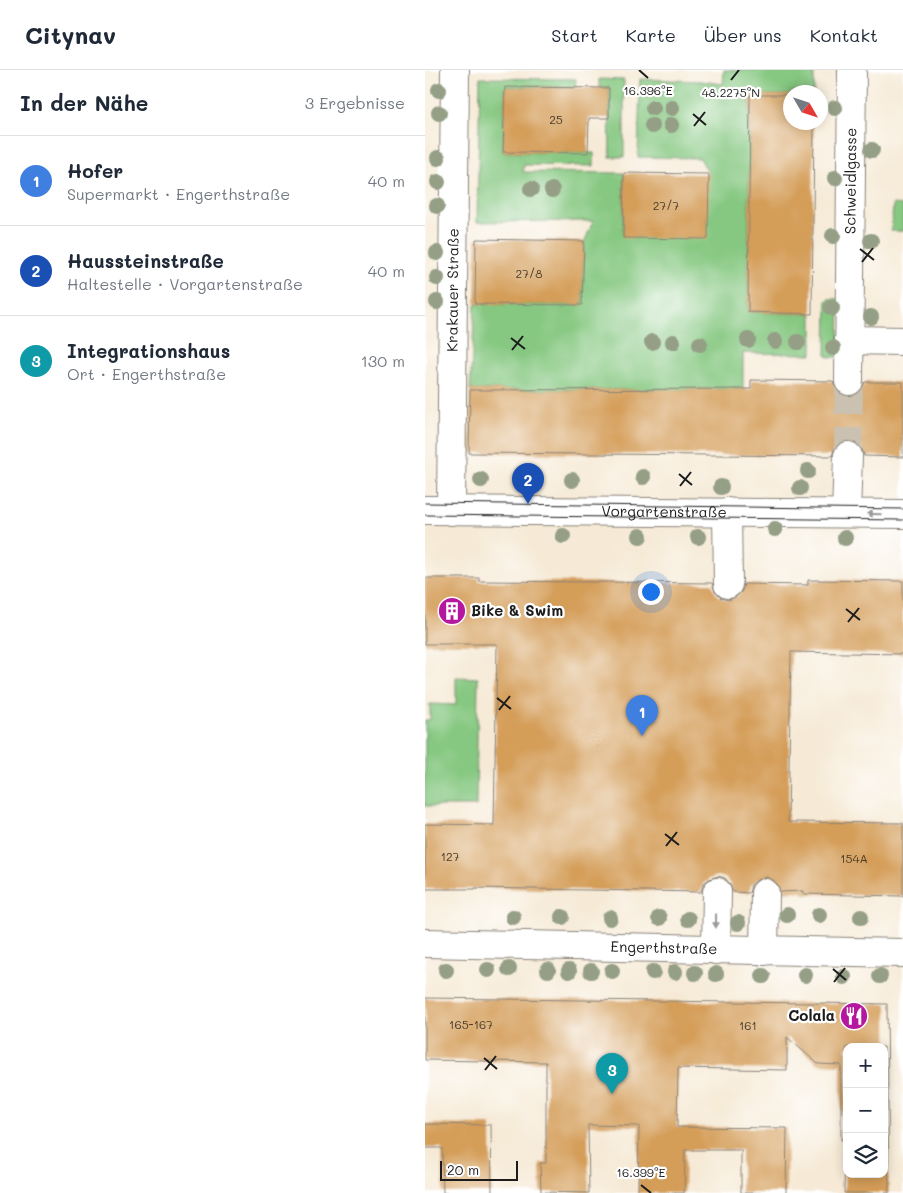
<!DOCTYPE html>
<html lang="de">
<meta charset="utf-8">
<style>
:root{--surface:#fff;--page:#f6f6f7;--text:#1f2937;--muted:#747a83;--line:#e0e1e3;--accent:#2563eb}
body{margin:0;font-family:Mali,sans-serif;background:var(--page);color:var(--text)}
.controls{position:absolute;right:15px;bottom:15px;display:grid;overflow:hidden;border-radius:10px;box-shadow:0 2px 12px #0003}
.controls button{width:45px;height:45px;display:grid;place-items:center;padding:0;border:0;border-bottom:1px solid var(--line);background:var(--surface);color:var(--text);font:25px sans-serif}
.compass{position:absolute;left:358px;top:15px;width:45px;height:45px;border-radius:50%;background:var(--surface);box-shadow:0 2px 12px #0003;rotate:129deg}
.scale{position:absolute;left:15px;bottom:12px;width:78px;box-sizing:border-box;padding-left:5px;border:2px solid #1c1c1c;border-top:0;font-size:14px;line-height:18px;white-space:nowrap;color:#1c1c1c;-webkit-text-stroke:4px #fff;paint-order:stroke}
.you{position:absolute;left:225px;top:521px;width:18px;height:18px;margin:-12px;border:4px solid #fff;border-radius:50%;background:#1a73e8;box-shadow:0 0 0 8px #1a73e833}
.badge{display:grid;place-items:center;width:32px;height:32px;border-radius:50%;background:var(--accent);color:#fff;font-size:16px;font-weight:700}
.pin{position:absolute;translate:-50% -41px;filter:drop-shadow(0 1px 2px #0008)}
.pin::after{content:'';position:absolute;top:26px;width:18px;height:15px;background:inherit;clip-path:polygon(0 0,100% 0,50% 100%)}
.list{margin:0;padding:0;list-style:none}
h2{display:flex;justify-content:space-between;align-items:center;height:65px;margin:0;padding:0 20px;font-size:21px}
h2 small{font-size:16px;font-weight:400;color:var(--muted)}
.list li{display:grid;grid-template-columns:32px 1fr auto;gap:15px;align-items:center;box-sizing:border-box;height:90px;padding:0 20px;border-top:1px solid var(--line)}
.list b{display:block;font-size:19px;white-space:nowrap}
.list p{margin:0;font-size:16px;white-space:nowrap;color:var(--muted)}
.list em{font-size:16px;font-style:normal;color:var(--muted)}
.icon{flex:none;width:28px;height:28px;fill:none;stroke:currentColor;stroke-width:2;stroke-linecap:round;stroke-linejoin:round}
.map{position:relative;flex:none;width:478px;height:1123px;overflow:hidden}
header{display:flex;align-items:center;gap:30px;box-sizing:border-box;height:70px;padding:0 25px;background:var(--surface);border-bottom:1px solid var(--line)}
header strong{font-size:24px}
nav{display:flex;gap:28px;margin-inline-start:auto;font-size:18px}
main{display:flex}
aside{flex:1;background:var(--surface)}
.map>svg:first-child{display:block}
</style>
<header>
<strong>Citynav</strong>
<nav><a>Start</a><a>Karte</a><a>Über uns</a><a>Kontakt</a></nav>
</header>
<main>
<aside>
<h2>In der Nähe<small>3 Ergebnisse</small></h2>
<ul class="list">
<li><span class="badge" style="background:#3f7fe0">1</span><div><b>Hofer</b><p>Supermarkt · Engerthstraße</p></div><em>40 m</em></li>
<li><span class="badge" style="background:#1a4fb4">2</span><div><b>Haussteinstraße</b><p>Haltestelle · Vorgartenstraße</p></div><em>40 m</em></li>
<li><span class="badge" style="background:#0f9aa8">3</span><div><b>Integrationshaus</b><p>Ort · Engerthstraße</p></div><em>130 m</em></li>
</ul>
</aside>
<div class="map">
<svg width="478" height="1123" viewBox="0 0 478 1123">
<rect width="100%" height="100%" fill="#fff"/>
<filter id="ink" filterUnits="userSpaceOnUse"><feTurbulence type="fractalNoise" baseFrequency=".02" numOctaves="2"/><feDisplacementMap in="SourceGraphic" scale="10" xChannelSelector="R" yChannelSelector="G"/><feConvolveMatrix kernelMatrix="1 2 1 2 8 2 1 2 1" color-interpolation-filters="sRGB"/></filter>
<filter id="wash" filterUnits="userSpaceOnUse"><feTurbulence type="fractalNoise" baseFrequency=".0096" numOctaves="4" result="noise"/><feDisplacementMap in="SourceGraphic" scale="20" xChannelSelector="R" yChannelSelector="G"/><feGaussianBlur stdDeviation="1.12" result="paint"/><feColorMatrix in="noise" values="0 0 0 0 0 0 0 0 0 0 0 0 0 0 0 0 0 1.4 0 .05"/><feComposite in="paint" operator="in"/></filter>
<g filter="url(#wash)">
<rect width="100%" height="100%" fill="#f6ead6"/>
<g fill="#86c881" stroke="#51724e">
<polygon points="299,0 389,0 389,22 366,22 365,25 325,25 323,242 387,244 387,284 318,283 318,319 45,320 50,234 157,235 159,173 168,151 52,152 55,8 151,9 150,17 80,17 78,82 169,83 169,96 99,95 98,102 199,103 198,167 284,104 275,88 213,87 215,9 276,11 298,14"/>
<polygon points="174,9 199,10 199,87 185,87 184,18 174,18"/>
<polygon points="468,134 478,135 478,161 466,161"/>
<polygon points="404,229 415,229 414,287 405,287 401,284 402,231"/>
<polygon points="31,607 53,608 51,736 0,736 0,650 5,650 5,634 31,635"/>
</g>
<g id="blocks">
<g fill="#d49d59" fill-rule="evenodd">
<polygon points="80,17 184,18 184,48 164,48 163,83 78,82"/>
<polygon points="325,25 366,25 366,52 389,52 387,244 323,242"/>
<polygon points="199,103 284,104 283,169 198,168"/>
<polygon points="51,169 159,171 157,235 50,234"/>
<polygon points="326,310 408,311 411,319 416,324 424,327 432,324 437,319 440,312 478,312 478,387 439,386 437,379 432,373 423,370 415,372 410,377 407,386 44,383 45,320 326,319"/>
<polygon points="0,508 54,508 54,511 287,513 290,522 296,528 303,530 311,527 317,521 319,514 383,515 383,510 478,511 478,584 366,582 363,752 478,753 478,826 378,824 378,821 355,822 353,815 348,810 341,807 332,810 326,815 324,823 308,822 305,814 300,808 293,806 284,809 278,814 276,822 50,818 50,819 0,819 0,754 69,755 72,574 0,574"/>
<path d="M0 928 462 934 464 1123H419L420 1070H416V995L393 994 362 967V1000L253 998 252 1057 362 1058 361 1123H316V1080H260L259 1123H213L214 1056 163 1055 164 1123 116 1122 115 1093H121V992L0 990ZM422 977H459V1104H422Z"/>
<polygon points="0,1054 66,1055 67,1123 18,1123 17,1078 0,1078"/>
</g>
</g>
</g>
<g filter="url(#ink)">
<use href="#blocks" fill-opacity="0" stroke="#898379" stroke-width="1"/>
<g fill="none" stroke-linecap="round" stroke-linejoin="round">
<polyline stroke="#cac1b1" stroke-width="28" stroke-dasharray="28 14" stroke-linecap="butt" points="423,386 424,311"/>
<defs>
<g id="minor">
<polyline points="424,270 478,271"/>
<path id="s1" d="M424 311 427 0"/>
<path id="s2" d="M0 440 478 444"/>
<path id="s3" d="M26 441 30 0"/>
<polyline points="302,442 303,514"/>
<polyline points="421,443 423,386"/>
<path id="s4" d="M0 873 478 883"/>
<polyline points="291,880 292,822"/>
<polyline points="339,881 340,823"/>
</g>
</defs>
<use href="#minor" stroke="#898379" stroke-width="30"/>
<use href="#minor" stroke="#fff" stroke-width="28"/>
<g stroke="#1c1c1c" stroke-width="1">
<polyline points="0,433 478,439"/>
<polyline points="0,445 478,450"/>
</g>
</g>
<g fill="#959f86">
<circle cx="14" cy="20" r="8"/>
<circle cx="228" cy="38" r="8"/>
<circle cx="247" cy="38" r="8"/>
<circle cx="410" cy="38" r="8"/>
<circle cx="14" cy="43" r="8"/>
<circle cx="246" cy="55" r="8"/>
<circle cx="227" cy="56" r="8"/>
<circle cx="447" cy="80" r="8"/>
<circle cx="13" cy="88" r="8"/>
<circle cx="410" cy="108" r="8"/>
<circle cx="13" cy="112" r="8"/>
<circle cx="106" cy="119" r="8"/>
<circle cx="127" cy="120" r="8"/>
<circle cx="12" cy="136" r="8"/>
<circle cx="408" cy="166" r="8"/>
<circle cx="446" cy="171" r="8"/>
<circle cx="12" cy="183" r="8"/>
<circle cx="12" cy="208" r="8"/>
<circle cx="12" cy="232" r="8"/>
<circle cx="407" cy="238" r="8"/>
<circle cx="446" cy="247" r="8"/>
<circle cx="323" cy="270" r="8"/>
<circle cx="350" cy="271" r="8"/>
<circle cx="227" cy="272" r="8"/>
<circle cx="248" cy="272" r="8"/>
<circle cx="373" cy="272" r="8"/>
<circle cx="275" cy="274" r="8"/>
<circle cx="408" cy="278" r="8"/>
<circle cx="383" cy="401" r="8"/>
<circle cx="218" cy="407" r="8"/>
<circle cx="56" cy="410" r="8"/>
<circle cx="147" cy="410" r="8"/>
<circle cx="296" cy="417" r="8"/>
<circle cx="375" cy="418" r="8"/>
<circle cx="350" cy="459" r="8"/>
<circle cx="138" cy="466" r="8"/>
<circle cx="215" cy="466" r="8"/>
<circle cx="273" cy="467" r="8"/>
<circle cx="420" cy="468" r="8"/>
<circle cx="362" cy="845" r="8"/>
<circle cx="394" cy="845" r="8"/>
<circle cx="88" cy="847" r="8"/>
<circle cx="137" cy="847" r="8"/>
<circle cx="436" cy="847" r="8"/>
<circle cx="185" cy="848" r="8"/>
<circle cx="234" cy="848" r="8"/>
<circle cx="263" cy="849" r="8"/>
<circle cx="313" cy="853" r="8"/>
<circle cx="84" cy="899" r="8"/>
<circle cx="21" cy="900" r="8"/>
<circle cx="63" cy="900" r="8"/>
<circle cx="123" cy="900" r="8"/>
<circle cx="144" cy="901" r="8"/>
<circle cx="166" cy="901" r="8"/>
<circle cx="187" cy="901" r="8"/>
<circle cx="228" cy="902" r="8"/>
<circle cx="250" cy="902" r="8"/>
<circle cx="270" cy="903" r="8"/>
<circle cx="291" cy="904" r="8"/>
<circle cx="380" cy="905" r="8"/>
<circle cx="338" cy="906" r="8"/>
<circle cx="455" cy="906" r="8"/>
<circle cx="419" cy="907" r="8"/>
</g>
<defs><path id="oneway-solid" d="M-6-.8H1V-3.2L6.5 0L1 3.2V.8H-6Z" transform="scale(1.25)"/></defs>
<g fill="#999">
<use href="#oneway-solid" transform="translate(449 444) rotate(-179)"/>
<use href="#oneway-solid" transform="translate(291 851) rotate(91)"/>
</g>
</g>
<path fill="none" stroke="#1c1c1c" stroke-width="2" d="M214 0 223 8M306 10 314 0M268 44 281 55M269 56 280 42M435 179 449 190M437 192 448 178M86 268 100 279M87 280 98 266M254 404 267 415M255 416 266 402M421 539 435 550M423 552 434 538M72 628 86 639M74 640 85 626M240 764 254 775M241 776 252 762M408 899 421 910M409 912 420 898M59 988 72 999M60 1000 71 986M216 1115 226 1123"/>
<defs>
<symbol id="building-disc" viewBox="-11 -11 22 22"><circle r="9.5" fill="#b5179e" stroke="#fff"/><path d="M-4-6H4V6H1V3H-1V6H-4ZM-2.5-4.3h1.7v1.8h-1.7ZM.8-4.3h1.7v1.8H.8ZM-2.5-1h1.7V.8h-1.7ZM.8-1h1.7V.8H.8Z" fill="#fff"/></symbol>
<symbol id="restaurant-disc" viewBox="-11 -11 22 22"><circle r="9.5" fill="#b5179e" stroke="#fff"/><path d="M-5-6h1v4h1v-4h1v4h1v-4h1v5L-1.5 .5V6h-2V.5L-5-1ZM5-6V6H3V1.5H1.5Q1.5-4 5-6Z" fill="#fff"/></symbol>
</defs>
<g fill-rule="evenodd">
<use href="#building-disc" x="11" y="525" width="32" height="32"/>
<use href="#restaurant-disc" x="413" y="930" width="32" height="32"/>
</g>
<g text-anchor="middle" stroke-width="4.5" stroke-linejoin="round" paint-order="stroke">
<g font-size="12" fill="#4a3c2b">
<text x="131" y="54">25</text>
<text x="241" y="140">27/7</text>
<text x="104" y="208">27/8</text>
<text x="25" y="791">127</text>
<text x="429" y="793">154A</text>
<text x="46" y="959">165-167</text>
<text x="323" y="960">161</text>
</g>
<g font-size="15" fill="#1c1c1c" stroke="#fff">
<text dy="5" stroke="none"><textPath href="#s1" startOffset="200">Schweidlgasse</textPath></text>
<text dy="5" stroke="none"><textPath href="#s3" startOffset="221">Krakauer Straße</textPath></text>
<text dy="5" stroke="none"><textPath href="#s2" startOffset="239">Vorgartenstraße</textPath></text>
<text dy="5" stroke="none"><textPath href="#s4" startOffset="239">Engerthstraße</textPath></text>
</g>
<g font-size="15" font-weight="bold" fill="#1c1c1c" stroke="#fff" text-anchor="start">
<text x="46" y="546">Bike &amp; Swim</text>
<text x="410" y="951" text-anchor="end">Colala</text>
</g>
</g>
<g font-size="12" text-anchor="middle" fill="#1c1c1c" stroke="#fff" stroke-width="4.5" stroke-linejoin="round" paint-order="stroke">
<text x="223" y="25">16.396°E</text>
<text x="306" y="27">48.2275°N</text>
<text x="216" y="1107">16.399°E</text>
</g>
</svg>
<div class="controls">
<button>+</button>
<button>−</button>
<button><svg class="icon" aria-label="layers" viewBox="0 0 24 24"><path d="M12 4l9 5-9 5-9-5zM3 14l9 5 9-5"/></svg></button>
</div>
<svg class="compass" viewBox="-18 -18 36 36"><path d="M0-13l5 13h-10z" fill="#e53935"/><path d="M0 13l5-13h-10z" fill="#747a83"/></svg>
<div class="scale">20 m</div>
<div class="you"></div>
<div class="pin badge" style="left:217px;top:666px;background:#3f7fe0">1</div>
<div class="pin badge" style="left:103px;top:434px;background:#1a4fb4">2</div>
<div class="pin badge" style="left:187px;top:1024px;background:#0f9aa8">3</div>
</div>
</main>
